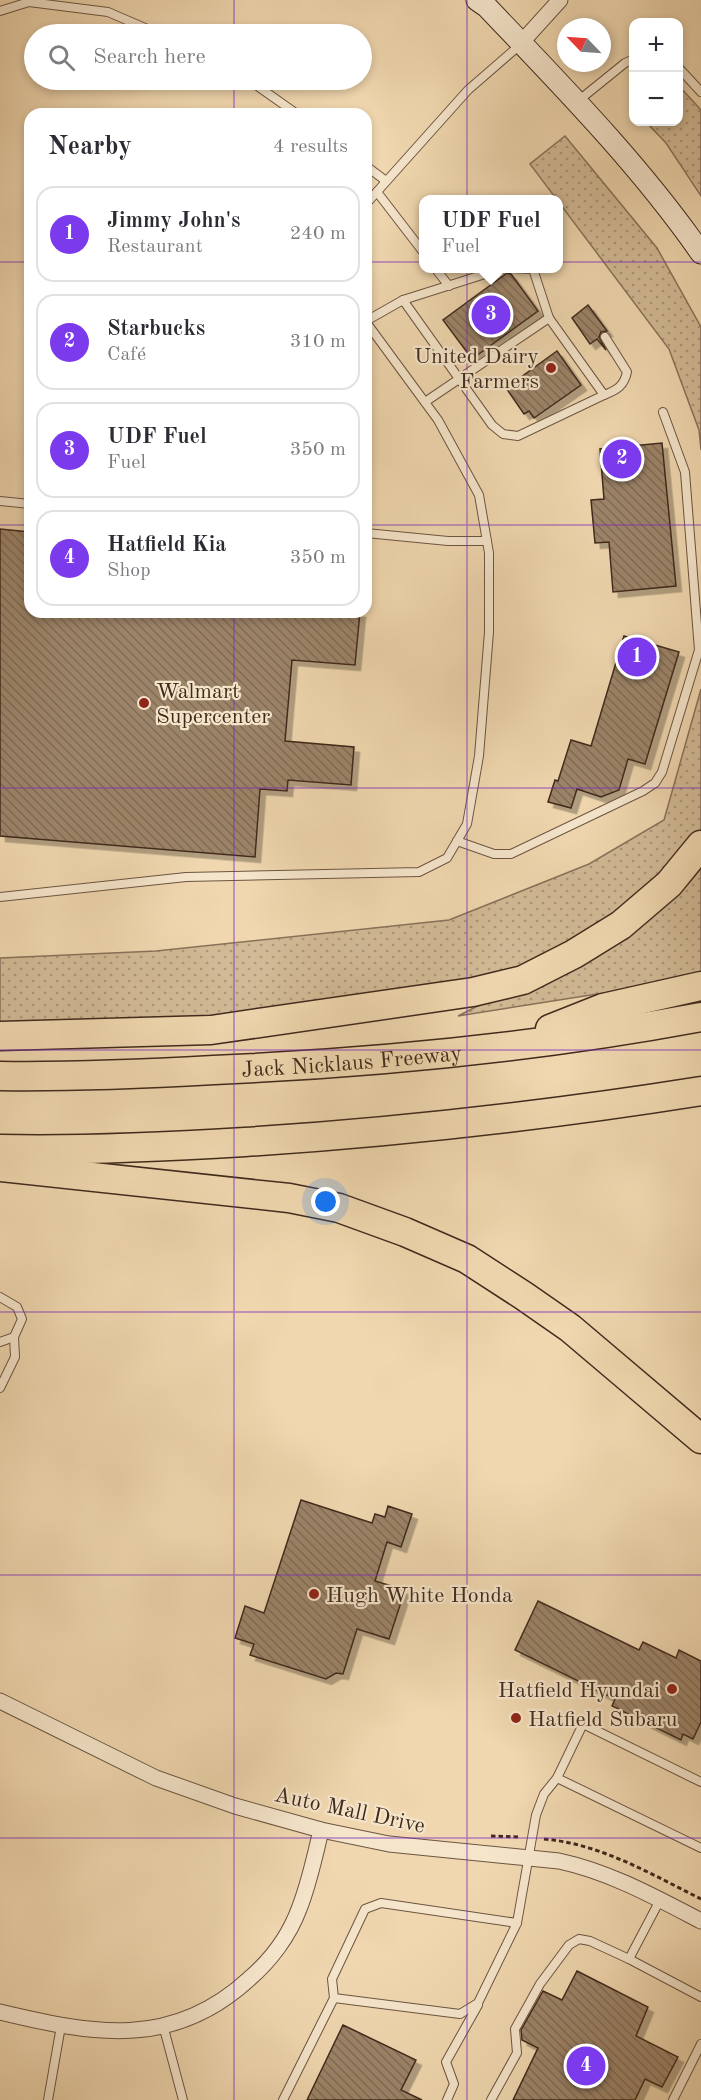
<!DOCTYPE html>
<meta charset="utf-8">
<style>
:root{--surface:#fff;--page:#f7f7f7;--text:#2b2b33;--muted:#7c7c81;--line:#e1e1e2;--accent:#7c3aed}
body{margin:0;font-family:"Old Standard TT",serif;background:var(--page);color:var(--text)}
.controls{position:absolute;right:18px;top:18px;display:grid;overflow:hidden;border-radius:12px;box-shadow:0 3px 9px #0003}
.controls button{width:54px;height:54px;display:grid;place-items:center;padding:0;border:0;border-bottom:2px solid var(--line);background:var(--surface);color:var(--text);font:30px sans-serif}
.compass{position:absolute;left:557px;top:18px;width:54px;height:54px;border-radius:50%;background:var(--surface);box-shadow:0 3px 9px #0003;rotate:295deg}
.you{position:absolute;left:326px;top:1202px;width:21px;height:21px;margin:-15px;border:4px solid #fff;border-radius:50%;background:#1a73e8;box-shadow:0 0 0 9px #1a73e833}
.badge{display:grid;place-items:center;width:39px;height:39px;border-radius:50%;background:var(--accent);color:#fff;font-size:20px;font-weight:700}
.pin{position:absolute;translate:-50% -50%;border:3px solid #fff;box-shadow:0 2px 6px #0006}
.popup{position:absolute;left:419px;top:195px;width:144px;height:78px;box-sizing:border-box;display:grid;place-content:center;border-radius:12px;background:var(--surface);filter:drop-shadow(0 2px 4px #0005);font-size:20px;white-space:nowrap;color:var(--muted)}
.popup b{font-size:22px;color:var(--text)}
.popup::after{content:'';position:absolute;left:50%;top:100%;margin-left:-12px;border:12px solid transparent;border-top-color:var(--surface)}
.list{margin:0;padding:0;list-style:none}
h2{display:flex;justify-content:space-between;align-items:center;height:78px;margin:0;padding:0 24px;font-size:26px}
h2 small{font-size:20px;font-weight:400;color:var(--muted)}
.list li{display:grid;grid-template-columns:39px 1fr auto;gap:18px;align-items:center;box-sizing:border-box;height:96px;margin:0 12px 12px;padding:0 12px;border:2px solid var(--line);border-radius:18px}
.list b{display:block;font-size:22px;white-space:nowrap}
.list p{margin:0;font-size:20px;white-space:nowrap;color:var(--muted)}
.list em{font-size:20px;font-style:normal;color:var(--muted)}
.icon{flex:none;width:33px;height:33px;fill:none;stroke:currentColor;stroke-width:2;stroke-linecap:round;stroke-linejoin:round}
.map{position:relative;flex:none;width:701px;height:2100px;overflow:hidden}
.search{position:absolute;background:var(--surface);box-shadow:0 3px 9px #0003;left:24px;top:24px;width:348px;height:66px;display:flex;align-items:center;gap:15px;box-sizing:border-box;padding:0 21px;border-radius:33px;color:var(--muted);font-size:22px}
.panel{position:absolute;background:var(--surface);box-shadow:0 3px 9px #0003;left:24px;top:108px;width:348px;height:510px;border-radius:18px}
.map>svg:first-child{display:block}
</style>
<div class="map">
<svg width="701" height="2100" viewBox="0 0 701 2100">
<defs>
<pattern id="grass-dots" width="8" height="8" patternUnits="userSpaceOnUse" patternTransform="scale(1.5)"><rect width="8" height="8" fill="#d2ba96"/><path d="M2 2h.1M6 6h.1" fill="none" stroke="#ac977a" stroke-width="1.8" stroke-linecap="round"/></pattern>
<pattern id="building-back-hatch" width="6" height="6" patternUnits="userSpaceOnUse" patternTransform="scale(1.5)"><rect width="6" height="6" fill="#9c8469"/><path d="M-1 5l2 2M0 0l6 6M5-1l2 2" fill="none" stroke="#816c56"/></pattern>
<filter id="shadow"><feDropShadow dx="5.5" dy="5.5" stdDeviation="0" flood-color="#0004"/></filter>
</defs>
<rect width="100%" height="100%" fill="#f0d7af"/>
<filter id="stains"><feTurbulence type="fractalNoise" baseFrequency=".00333" numOctaves="4"/><feColorMatrix values="0 0 0 0 .2 0 0 0 0 .09 0 0 0 0 .02 0 0 0 .5 -.17"/></filter>
<radialGradient id="worn" r=".72"><stop offset=".6" stop-color="#630" stop-opacity="0"/><stop offset="1" stop-color="#630" stop-opacity=".3"/></radialGradient>
<g fill="url(#grass-dots)" stroke="#89725a" stroke-width="1.5">
<polygon points="679,86 701,110 701,196 666,143 646,122 678,122"/>
<polygon points="565,136 657,248 701,327 701,450 699,430 669,349 530,164"/>
<polygon points="701,689 701,830 658,884 546,959 485,980 254,1014 0,1026 0,958 156,951 449,920 589,864 664,820"/>
<polygon points="701,860 701,973 610,992 458,1016 505,992"/>
</g>
<g fill="url(#building-back-hatch)" stroke="#402a1d" stroke-width="1.5" filter="url(#shadow)">
<polygon points="507,273 511,274 538,311 472,359 443,320"/>
<polygon points="588,305 607,331 601,332 599,337 606,350 597,339 590,344 572,318"/>
<polygon points="557,351 581,385 534,418 529,411 524,414 506,388"/>
<polygon points="662,443 676,586 613,592 609,542 595,543 591,500 604,499 600,449"/>
<polygon points="0,529 30,532 30,612 360,612 355,665 292,660 285,741 354,747 351,785 288,780 287,791 260,789 255,857 0,836"/>
<polygon points="624,636 679,652 645,764 628,759 619,790 601,797 577,789 571,808 548,802 555,780 558,781 571,740 591,746"/>
<polygon points="301,1500 372,1523 375,1514 385,1517 388,1506 412,1514 401,1547 387,1542 375,1581 405,1590 389,1639 357,1629 343,1674 336,1673 326,1679 250,1655 254,1644 235,1638 245,1606 264,1613"/>
<polygon points="538,1601 639,1650 643,1642 676,1658 679,1650 701,1661 701,1722 693,1739 683,1734 681,1740 612,1706 615,1699 515,1650"/>
<polygon points="577,1971 648,2007 636,2036 678,2057 662,2087 645,2079 635,2100 513,2100 538,2048 522,2040 521,2030 543,1991 562,2000"/>
<polygon points="343,2025 416,2060 401,2090 422,2100 307,2100"/>
</g>
<g fill="none" stroke-linecap="round" stroke-linejoin="round">
<defs>
<g id="service">
<polyline points="0,11 29,2 108,12 159,34"/>
<polyline points="678,67 701,92"/>
<polyline points="249,80 297,114"/>
<polyline points="578,101 625,63 634,59"/>
<polyline points="366,166 386,181"/>
<polyline points="377,192 424,253"/>
<polyline points="366,204 468,90 521,44"/>
<polyline points="435,268 449,286"/>
<polyline points="509,268 533,269 549,318"/>
<polyline points="403,300 504,268"/>
<polyline points="366,321 403,300 492,425 503,434 518,436 604,395 549,318 425,402"/>
<path d="M604 395C617 390 624 386 627 372L605 337"/>
<polyline points="0,501 30,504"/>
<polyline points="366,533 448,541 487,541"/>
<polyline points="457,841 494,854 511,854 643,791 655,783 662,772 699,650 685,472 663,412"/>
<polyline points="0,897 186,877 419,872 447,858 467,824 479,756 489,632 489,553 479,495 438,420 366,322"/>
<polyline points="0,1297 17,1307 22,1319 14,1337 0,1342"/>
<polyline points="0,1388 15,1357 14,1337"/>
<polyline points="557,1778 701,1848"/>
<polyline points="517,1923 536,1815 544,1794 557,1778 583,1724 701,1782"/>
<polyline points="629,1959 660,1900"/>
<polyline points="163,2025 183,2100"/>
<polyline points="48,2100 61,2026"/>
<polyline points="283,2100 334,1998 332,1979 365,1909 381,1903 517,1923 478,2003 460,2014 334,1998"/>
<polyline points="447,2100 454,2084 446,2062 478,2005"/>
<polyline points="491,2100 517,2053 515,2029 540,1984 569,1945 579,1939 590,1941 629,1959 701,1997"/>
<polyline points="673,2100 701,2044"/>
</g>
<g id="minor">
<polyline points="521,43 560,0"/>
<path d="M0 1701 156 1778 235 1806 321 1830 389 1844 559 1861C610 1872 655 1897 701 1921"/>
<path d="M0 2012C92 2034 172 2050 249 1979 270 1961 289 1936 299 1909 309 1884 315 1856 321 1830"/>
</g>
<path id="secondary" d="M477 0 487 7C562 86 639 164 701 253"/>
<g id="motorway">
<polyline points="550,1029 603,1008 701,986"/>
<polyline points="0,1036 211,1030 473,992 523,980 574,954 621,925 669,884 701,845"/>
<path id="s1" d="M0 1076C71 1077 142 1074 214 1070 377 1063 540 1047 701 1017"/>
<path d="M0 1149C82 1151 163 1147 245 1142 398 1132 550 1115 701 1091"/>
<polyline points="0,1167 289,1198 339,1208 405,1232 467,1259 524,1296 570,1328 701,1439"/>
</g>
</defs>
<use href="#service" stroke="#6c5542" stroke-width="10"/>
<use href="#minor" stroke="#6c5542" stroke-width="17"/>
<use href="#secondary" stroke="#402a1d" stroke-width="23"/>
<use href="#motorway" stroke="#402a1d" stroke-width="31"/>
<g stroke="#402a1d" stroke-width="3" stroke-dasharray="4.5 3" stroke-linecap="butt">
<polyline points="491,1836 520,1837"/>
<path d="M544 1839C601 1844 651 1874 701 1899"/>
</g>
<use href="#service" stroke="#f5e5cb" stroke-width="8"/>
<use href="#minor" stroke="#f5e5cb" stroke-width="15"/>
<use href="#secondary" stroke="#f5e5cb" stroke-width="21"/>
<use href="#motorway" stroke="#f0d7af" stroke-width="28"/>
</g>
<path fill="none" stroke="#7b2cbf" stroke-width="1.5" stroke-opacity="0.55" d="M234 0V34M467 0V2100M234 80V114M0 262H30M366 262H701M0 525H30M366 525H701M234 612V2100M0 788H701M0 1050H701M0 1312H701M0 1575H701M0 1838H701"/>
<g fill="#8f2418" stroke="#f5e5cb" stroke-width="2">
<circle cx="551" cy="368" r="6"/>
<circle cx="144" cy="703" r="6"/>
<circle cx="314" cy="1594" r="6"/>
<circle cx="672" cy="1689" r="6"/>
<circle cx="516" cy="1718" r="6"/>
</g>
<g text-anchor="middle" stroke-width="4.5" stroke-linejoin="round" paint-order="stroke">
<g font-size="22" fill="#402a1d" stroke="#f5e5cb" text-anchor="start">
<text x="539" y="363" text-anchor="end">United Dairy<tspan x="539" dy="25">Farmers</tspan></text>
<text x="156" y="698">Walmart<tspan x="156" dy="25">Supercenter</tspan></text>
<text x="326" y="1602">Hugh White Honda</text>
<text x="660" y="1697" text-anchor="end">Hatfield Hyundai</text>
<text x="528" y="1726">Hatfield Subaru</text>
</g>
<g font-size="22" fill="#402a1d" stroke="#f5e5cb">
<text dy="8" stroke="none"><textPath href="#s1" startOffset="352">Jack Nicklaus Freeway</textPath></text>
<text transform="translate(350 1809) rotate(12)" y="8">Auto Mall Drive</text>
</g>
</g>
<rect width="100%" height="100%" filter="url(#stains)"/>
<rect width="100%" height="100%" fill="url(#worn)"/>
</svg>
<div class="controls">
<button>+</button>
<button>−</button>
</div>
<svg class="compass" viewBox="-18 -18 36 36"><path d="M0-13l5 13h-10z" fill="#e53935"/><path d="M0 13l5-13h-10z" fill="#7c7c81"/></svg>
<div class="you"></div>
<div class="pin badge" style="left:637px;top:657px">1</div>
<div class="pin badge" style="left:622px;top:459px">2</div>
<div class="pin badge" style="left:491px;top:315px">3</div>
<div class="popup"><b>UDF Fuel</b>Fuel</div>
<div class="pin badge" style="left:586px;top:2066px">4</div>
<div class="search"><svg class="icon" aria-label="search" viewBox="0 0 24 24"><circle cx="10" cy="10" r="6"/><path d="M15 15l6 6"/></svg>Search here</div>
<section class="panel">
<h2>Nearby<small>4 results</small></h2>
<ul class="list">
<li><span class="badge">1</span><div><b>Jimmy John's</b><p>Restaurant</p></div><em>240 m</em></li>
<li><span class="badge">2</span><div><b>Starbucks</b><p>Café</p></div><em>310 m</em></li>
<li><span class="badge">3</span><div><b>UDF Fuel</b><p>Fuel</p></div><em>350 m</em></li>
<li><span class="badge">4</span><div><b>Hatfield Kia</b><p>Shop</p></div><em>350 m</em></li>
</ul>
</section>
</div>
